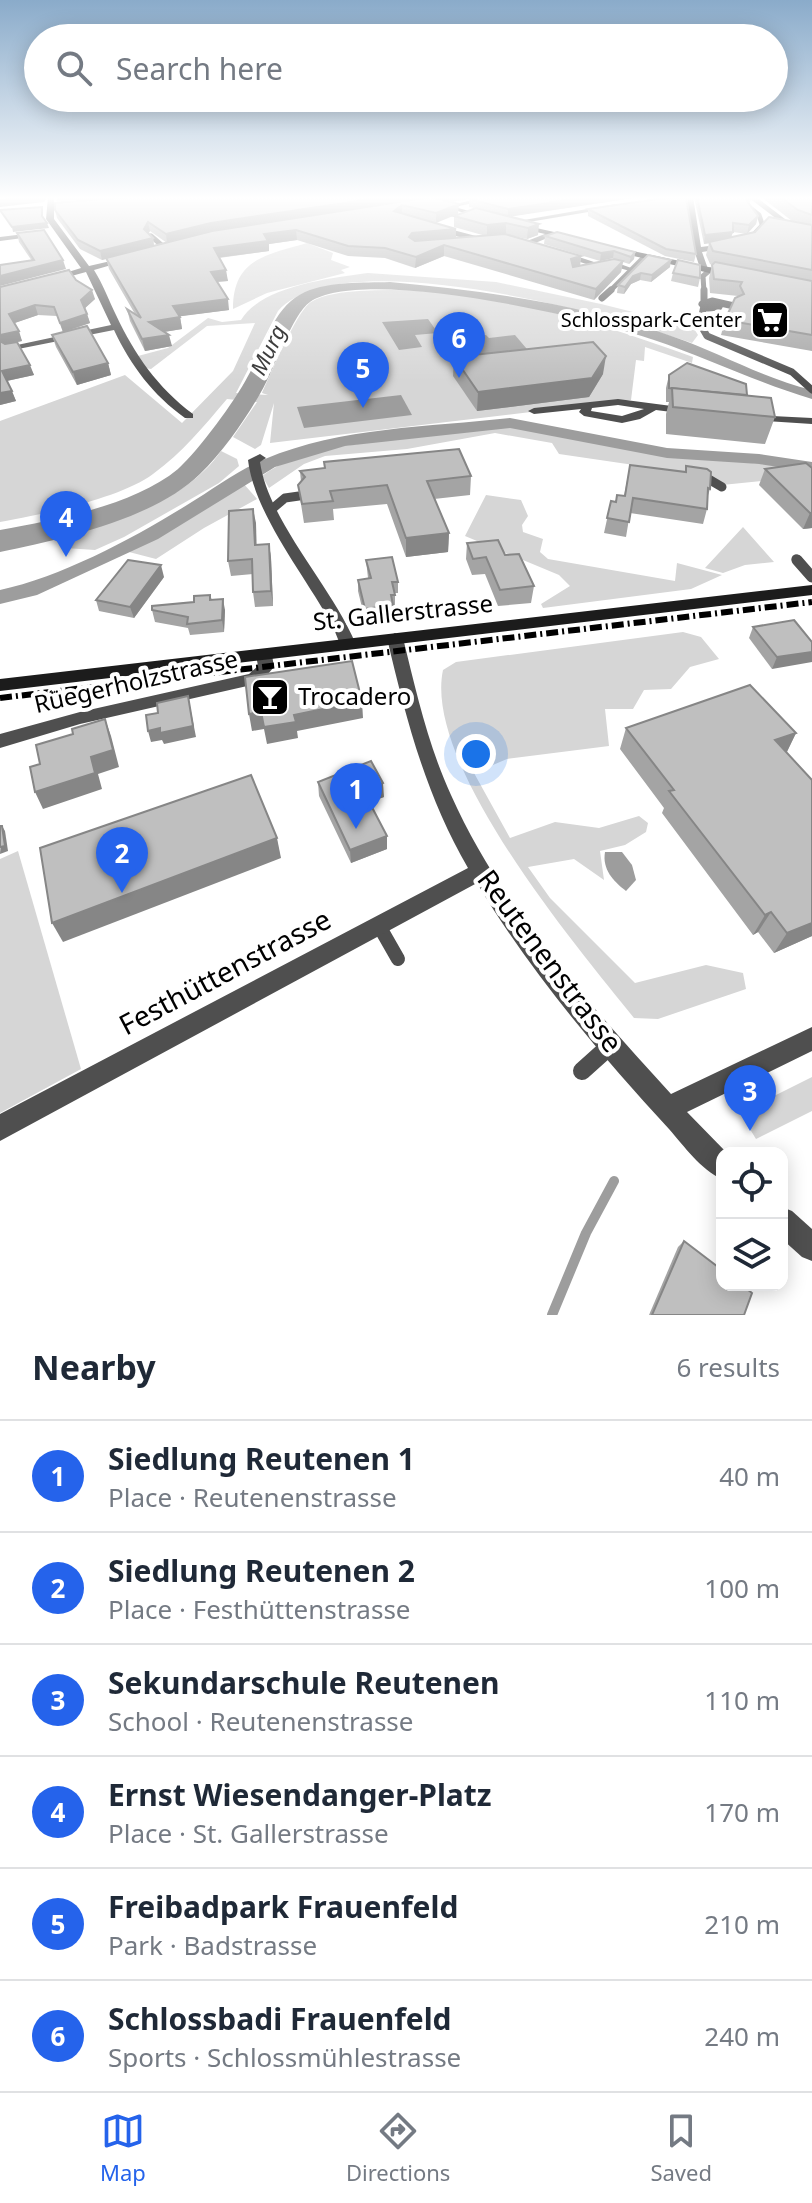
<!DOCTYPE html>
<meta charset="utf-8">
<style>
:root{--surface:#fff;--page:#f6f6f7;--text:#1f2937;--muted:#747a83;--line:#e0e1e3;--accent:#2563eb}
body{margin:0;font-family:"Noto Sans",sans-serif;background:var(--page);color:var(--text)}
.controls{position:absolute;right:24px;bottom:24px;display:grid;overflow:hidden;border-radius:16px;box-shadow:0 4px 20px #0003}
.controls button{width:72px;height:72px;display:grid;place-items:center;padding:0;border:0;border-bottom:2px solid var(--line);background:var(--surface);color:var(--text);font:40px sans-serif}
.you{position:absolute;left:476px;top:754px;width:28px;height:28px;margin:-20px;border:6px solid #fff;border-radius:50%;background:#1a73e8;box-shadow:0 0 0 12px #1a73e833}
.badge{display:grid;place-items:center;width:52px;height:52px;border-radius:50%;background:var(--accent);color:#fff;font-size:26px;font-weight:700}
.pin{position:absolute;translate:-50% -66px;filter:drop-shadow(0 2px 4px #0008)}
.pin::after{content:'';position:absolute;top:42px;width:28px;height:24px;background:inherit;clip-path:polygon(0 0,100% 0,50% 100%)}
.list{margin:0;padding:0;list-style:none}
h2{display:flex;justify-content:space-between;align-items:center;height:104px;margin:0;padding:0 32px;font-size:34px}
h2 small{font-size:26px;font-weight:400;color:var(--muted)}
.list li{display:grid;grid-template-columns:52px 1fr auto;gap:24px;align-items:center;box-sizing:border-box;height:112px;padding:0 32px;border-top:2px solid var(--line)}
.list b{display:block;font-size:30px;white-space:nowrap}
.list p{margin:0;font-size:26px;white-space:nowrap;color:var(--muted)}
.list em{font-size:26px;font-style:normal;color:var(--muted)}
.icon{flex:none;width:44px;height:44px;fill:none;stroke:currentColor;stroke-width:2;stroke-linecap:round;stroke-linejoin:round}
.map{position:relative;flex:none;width:812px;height:1315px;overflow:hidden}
.search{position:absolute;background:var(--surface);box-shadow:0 4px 20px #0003;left:24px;right:24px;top:24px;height:88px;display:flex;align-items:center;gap:20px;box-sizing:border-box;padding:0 28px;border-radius:44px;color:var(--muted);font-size:30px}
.sheet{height:776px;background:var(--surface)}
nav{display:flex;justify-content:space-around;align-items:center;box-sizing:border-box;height:112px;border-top:2px solid var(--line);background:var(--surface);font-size:22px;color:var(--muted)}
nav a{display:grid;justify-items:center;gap:4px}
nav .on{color:var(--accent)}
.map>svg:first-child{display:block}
</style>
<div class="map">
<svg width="812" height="1315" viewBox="0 0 812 1315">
<rect width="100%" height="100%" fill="#fff"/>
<g fill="#d6d6d6">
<path d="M307 243 333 253 331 260 350 267 341 270 345 273 267 293 233 309C233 258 267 255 307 243Z"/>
<path d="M368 273 496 282 601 304 693 327 698 335 692 343C611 315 341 240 278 311L236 393 268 395 262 393C271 374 296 312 311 302 324 294 344 292 359 291 471 283 588 319 693 357L692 363 645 347 644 361 636 360 631 400 270 443 274 403 261 445 255 449 233 437 257 402 227 399C204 426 182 453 153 474 119 499 43 514 0 522V421L125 375 182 423 233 371 255 323 207 326 151 369 145 368 138 356 168 348 208 318 222 322 241 320C261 286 331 278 368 273Z"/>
<path d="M510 426 670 455 812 469 799 477 722 485 709 476 559 454 552 443 495 433 407 449 325 456 304 464 269 488 262 476C302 447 352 445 398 439 436 433 472 428 510 426Z"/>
<path d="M221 451 237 459 239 466 219 483 124 537 95 550 65 548 70 535C123 518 187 500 221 451Z"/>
<polygon points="243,483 257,499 204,528 156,559 129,552"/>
<polygon points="486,495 521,500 528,516 522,525 523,532 543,539 540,552 548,559 675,581 677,563 722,575 691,589 543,608 541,604 570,586 559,575 465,536"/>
<polygon points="743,527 774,562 745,565 723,573 705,568"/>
<path d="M683 632 701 637 719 659 690 667 671 689 644 690 633 709H605L609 746 507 759 474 773 510 838 555 822 599 828 639 816 648 823 646 832 625 845 600 851 604 880 574 859 528 867 550 898 635 983 706 965 743 973 746 989 658 1019 634 1018C576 946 423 764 443 670L456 662Z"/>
<polygon points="18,851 81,1069 0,1113 0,859"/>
<polygon points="812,1077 812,1111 756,1139 740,1113"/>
</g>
<g fill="#9d9d9d">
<path d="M390 282C485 291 584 304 674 337 720 353 765 379 812 390V399C758 383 707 358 654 340 592 318 363 265 310 302 292 314 274 371 261 392 245 420 224 451 200 474 154 519 62 539 0 552V530C55 520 135 505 178 469 199 450 235 401 248 376 265 347 272 307 305 292 331 281 362 283 390 282Z"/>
<polygon points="428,319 438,333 415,335 422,347 399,350 382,322"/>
<polygon points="486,335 489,338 515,335 532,355 458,365 441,340"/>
<polygon points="401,395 412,415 304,428 297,407"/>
<path d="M605 852H622L632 865 636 880 626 891C613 881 602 869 605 852Z"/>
</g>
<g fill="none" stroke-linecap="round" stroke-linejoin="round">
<polyline stroke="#9d9d9d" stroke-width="10" points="552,1315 586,1233 614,1181"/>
<path fill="#9d9d9d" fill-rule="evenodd" d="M510 418 667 448 759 454 812 462V472L759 464 667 458 510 428 345 446 275 467 158 539 37 595 0 604V590C61 577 134 538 187 505 212 490 238 470 265 459 341 427 429 427 510 418Z"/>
<g stroke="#4f4f4f" stroke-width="5">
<polyline points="752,197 790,226"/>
<polyline points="750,208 759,215 762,224"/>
<polyline points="443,230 481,240"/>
<polyline points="151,236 166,249"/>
<polyline points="609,292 644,257"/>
<polyline points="704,292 703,276 710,270"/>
</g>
<g stroke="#4f4f4f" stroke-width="7">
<polyline points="704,290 704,302"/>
<polyline points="602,298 611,290"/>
<polyline points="720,304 719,307 708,308 702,304 712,301 734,306"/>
<polyline points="704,306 700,324 707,336 792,372 812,390"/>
</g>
<g stroke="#4f4f4f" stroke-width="9">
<polyline points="705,477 722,487"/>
<polyline points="272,509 285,498 299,496"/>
<polyline points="796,559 799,562"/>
</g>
<polyline stroke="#4f4f4f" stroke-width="11" points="797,560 812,577"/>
<polyline stroke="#4f4f4f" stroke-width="14" points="378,924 398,959"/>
<polyline stroke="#4f4f4f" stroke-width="18" points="582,1071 611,1045"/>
<g fill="#4f4f4f" fill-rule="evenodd">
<path d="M48 197H54V219L89 266 128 257 132 259 94 270C103 284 109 301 116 315 135 355 157 387 193 414V418H185C153 395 131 366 114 330L8 351 3 348 111 325 86 272 53 281 49 278 81 268 46 219Z"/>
<polygon points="486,197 501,197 445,209 442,207"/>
<path d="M687 197H693L701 247 739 242 748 237 762 222 799 226 812 231V236L797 230 764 226C747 251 730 248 702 252L708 269 701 271 694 250Z"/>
<polygon points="616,204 618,207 511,225 507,223"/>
<polygon points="41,232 38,236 0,241 0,237"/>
<polygon points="550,232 557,234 528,246 509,240 513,238 527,241"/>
<polygon points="561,251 600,264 612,261 634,269 630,271 612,266 599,268 558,255"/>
<path d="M618 399 687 408 693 411 687 414 656 410 640 419 622 423 584 416 579 412 581 409 534 414 528 411 534 408ZM618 405 644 409 622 416 591 411 592 408Z"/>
<polygon points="754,415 812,418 812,424 750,420 748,418"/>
<path d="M260 454 266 458 260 462C268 520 331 586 355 642L353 646H341C337 638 335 630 331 623 305 576 254 513 248 460Z"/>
<path d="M395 633 403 638C416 691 428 745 451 795 501 907 589 1004 671 1094L812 1027V1051L687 1112 727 1153H722V1179C701 1170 684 1146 669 1129 600 1054 530 972 477 883L0 1141V1114L468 868C426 796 406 719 387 638Z"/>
<polygon points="264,649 272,655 274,667 260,683 80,724 0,748 0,734 80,712 249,674 258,666 256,655 258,651"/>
<polygon points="782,1207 792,1211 812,1229 812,1261 802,1257 782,1239"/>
</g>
<g fill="#1c1c1c" fill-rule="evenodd">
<polygon points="406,197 418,197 491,217 487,219"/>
<polygon points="514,223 572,236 576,238 572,240 514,227"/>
<polygon points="614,247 732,272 736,275 732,278 611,251"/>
<polygon points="812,585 812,595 0,691 0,679"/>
</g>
<polyline stroke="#000" stroke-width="6" stroke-dasharray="12 4 2 4" stroke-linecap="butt" points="0,698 812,602"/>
</g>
<g fill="#a4a4a4" fill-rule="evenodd">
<path d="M56 197H410V201L428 198 424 197H640L511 216 538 235 527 239 505 234 581 256 580 266 617 260 613 258 600 261 544 244 545 236 635 252 634 259 629 264 623 262 621 272 594 300 444 256 415 268 385 258 348 256 297 240 269 244V251L219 258 228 281 217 282 229 310 180 316 182 329 164 332 172 346 145 351 130 321 127 309 135 314 109 269 106 258 152 247 102 260 80 249 57 218 55 210 111 198 57 201ZM469 199V207L474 208 454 216V227L486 236 456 238 436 223 449 202ZM150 231 167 243 154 246 153 238 148 233Z"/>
<polygon points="694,197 752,197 749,204 758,216 756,224 747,234 733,232 731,237 755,232 792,221 761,197 812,197 812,351 721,335 725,320 738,296 710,293 709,278 712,265 710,264 706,255 709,243 704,244"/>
<polygon points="588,209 696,254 694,262 665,256 588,216"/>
<polygon points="17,233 66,269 32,261 19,242"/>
<polygon points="648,255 670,267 651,282 640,280 631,284 624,294 617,293 618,285"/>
<polygon points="673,273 700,278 698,287 671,281"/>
<polygon points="76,280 95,299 85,308 90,323 64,332 108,363 111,375 77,385 56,347 52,335 63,332 57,316 38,315 14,323 22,341 17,342 34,375 7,381 16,401 0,405 0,287"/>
<polygon points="454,357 603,374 589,397 477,411 453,376"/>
<polygon points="669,375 747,395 775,417 765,444 666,434 666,414 669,402 666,402 666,388"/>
<polygon points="324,462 471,476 470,495 434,499 449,533 448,552 406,557 387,504 333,509 334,520 304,523 298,485 301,482 300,471 324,468"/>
<polygon points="806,463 812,528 803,529 759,485 765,469"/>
<polygon points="630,465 685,472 686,466 710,489 707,498 707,509 703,524 630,513 626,537 604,533 611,501 615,502 624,496"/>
<polygon points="256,523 256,545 269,544 271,558 273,606 255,607 253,592 253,574 231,576 228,561"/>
<polygon points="467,543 505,555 534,586 531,603 498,606 485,574 472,575 466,559"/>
<polygon points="366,560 398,582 398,593 395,593 395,606 393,606 393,617 365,620 358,591 358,580 368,578"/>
<polygon points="164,577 134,618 99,611 96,600"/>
<polygon points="210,595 212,600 225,610 224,632 190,635 188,628 155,622 152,610 194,602"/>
<polygon points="753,627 812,642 772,669 749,638"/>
<polygon points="626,728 796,733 786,753 812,780 812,936 774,953 758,932 753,935 662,813 664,808 620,749"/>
<polygon points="318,782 384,797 369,802 387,836 387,849 351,863 319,796"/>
<polygon points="684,1241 744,1315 649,1315 678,1247"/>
</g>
<g fill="#868686">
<polygon points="16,197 47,197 44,202 0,207 0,199"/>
<polygon points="385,197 410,197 410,201 167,243 166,234 211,223"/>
<polygon points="450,197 481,197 450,202"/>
<polygon points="588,197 640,197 508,217 508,209"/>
<polygon points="459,204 458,214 436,223 436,213"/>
<polygon points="402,205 402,214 394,211"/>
<polygon points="758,216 756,224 747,234 749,225"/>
<polygon points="148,222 150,231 146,237 144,229"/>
<polygon points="47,223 49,228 13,232 12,227"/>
<polygon points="506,223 506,234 487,236 487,225"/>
<polygon points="539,224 538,235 527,239 528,228"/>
<polygon points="456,229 456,239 412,243 409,237 412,233"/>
<polygon points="296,230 297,240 269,244 269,251 215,258 214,248 264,234"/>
<polygon points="733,232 730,240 704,244 705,235"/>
<polygon points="153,238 154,246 102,260 100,251"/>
<polygon points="444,245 444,256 415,268 416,257"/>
<polygon points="614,251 613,258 600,261 601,253"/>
<polygon points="635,252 634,259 629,264 631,257"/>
<polygon points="581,256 580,266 570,269 571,259"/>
<polygon points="63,260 66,269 0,286 0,276"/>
<polygon points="671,260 670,267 651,282 652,275"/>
<polygon points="623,261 621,272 594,300 596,289"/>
<polygon points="226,270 228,281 213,282 211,272"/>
<polygon points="641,273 640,280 631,284 624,294 625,287 633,276"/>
<polygon points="92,290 95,299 84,309 81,300"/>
<polygon points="228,299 229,310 175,317 173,306"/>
<polygon points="35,305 38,315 12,324 9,314"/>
<polygon points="87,314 90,323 63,332 60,323"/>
<polygon points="180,317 182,329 151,334 149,322"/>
<polygon points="19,331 22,341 2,345 0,349 0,335"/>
<polygon points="169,335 172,346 145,351 142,339"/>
<polygon points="606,356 603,374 589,397 477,411 478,392"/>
<polygon points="108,363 111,375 77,385 73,372"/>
<polygon points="30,365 34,375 6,381 2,371"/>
<polygon points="12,391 16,401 0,405 0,393"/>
<polygon points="253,509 256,523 257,559 255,545"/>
<polygon points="810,513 812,513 812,528 803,529"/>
<polygon points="449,533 448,552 406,557 406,538"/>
<polygon points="269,544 271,558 273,606 271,591"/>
<polygon points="161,565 164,577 134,618 130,607"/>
<polygon points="223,599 225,610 224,632 222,620"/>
<polygon points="812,652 812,662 772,669 777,657"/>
<polygon points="188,696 196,737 164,744 162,740 151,742 148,731"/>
<polygon points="362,701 363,718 297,731 298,738 267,744 264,729 252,731 249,714 261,712 294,715"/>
<polygon points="105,719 111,736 119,767 98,774 102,789 43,809 35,792 91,757"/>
<polygon points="796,733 786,754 775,740"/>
<polygon points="383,783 384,797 364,804 363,790"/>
<polygon points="2,826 5,831 8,851 0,854"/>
<polygon points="387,836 387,849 351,863 350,850"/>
<polygon points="277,838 281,858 63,942 52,923"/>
<polygon points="771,912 758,932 753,935 765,915"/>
<polygon points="812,923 812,936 774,953 787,933"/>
</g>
<g fill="#bfbfbf" stroke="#868686" stroke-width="2">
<polygon points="126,197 385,197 211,223 166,234 148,222 144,229 153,238 100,251 78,240 55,210 55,203"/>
<polygon points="431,197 459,204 436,213 402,205 394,211 456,229 412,233 409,237 415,241 505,234 581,256 571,259 573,267 614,259 623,261 596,289 444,245 416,257 385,248 348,246 296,230 264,234 268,241 214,248 226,270 211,272 228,299 173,306 180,317 149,322 169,335 142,339 127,309 141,318 106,258 212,231"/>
<polygon points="478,197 588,197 508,209 469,199"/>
<polygon points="697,197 750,197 747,201 758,216 749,225 733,223 733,232 705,235"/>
<polygon points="780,197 812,197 812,215 798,210"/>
<polygon points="665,198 686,198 696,254 666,249 588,209"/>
<polygon points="42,207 42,216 47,223 12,227 0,210"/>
<polygon points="476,208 539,224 528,228 506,223 487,225 454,216"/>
<polygon points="769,217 812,225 812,270 713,251 709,242 755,232"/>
<polygon points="44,230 63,260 0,276 0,265 34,260 17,233"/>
<polygon points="557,232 635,252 631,257 614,251 601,253 545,236"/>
<polygon points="648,255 671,260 652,275 641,273 633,276 625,287 618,285"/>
<polygon points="678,260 700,265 700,278 673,273"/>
<polygon points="715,262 812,281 812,335 725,320 735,298 744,294 740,286 742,282 714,279 712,265"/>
<polygon points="69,270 76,280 92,290 81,300 87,314 60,323 54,307 35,305 9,314 19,331 0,335 0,287"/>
<polygon points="87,326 108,363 73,372 52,335"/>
<polygon points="0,341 5,344 17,342 30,365 2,371 12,391 0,393"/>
<polygon points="593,342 606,356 592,378 478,392 454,357"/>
<polygon points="687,363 746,384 747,395 669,388 669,375"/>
<polygon points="672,388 771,398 775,417 673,407"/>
<polygon points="459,449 471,476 427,481 449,533 406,538 387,485 330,491 333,501 302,504 298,485 305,477 300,471 325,468 324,462"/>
<polygon points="806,463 812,468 812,513 810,513 765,469"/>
<polygon points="630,465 686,472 686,466 707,469 711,472 710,489 708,488 707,509 633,498 629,522 607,518 611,501 616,502 617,495 625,496"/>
<polygon points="253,509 255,545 269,544 271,591 253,592 252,559 228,561 229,511"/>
<polygon points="498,540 505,555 519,554 534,586 500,590 486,557 473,559 467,543"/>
<polygon points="392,557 398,582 392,582 395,595 391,595 393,605 365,609 358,580 371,578 366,560"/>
<polygon points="128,560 161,565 130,607 96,600"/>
<polygon points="210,595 210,600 223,599 222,620 187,624 188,617 152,610 152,606 194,602 194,596"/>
<polygon points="794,620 812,642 812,652 777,657 753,627"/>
<polygon points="352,661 362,701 294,715 296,722 264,727 261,712 249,714 245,677"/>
<polygon points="750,685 796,733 775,740 812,780 812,923 787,933 771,912 765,915 669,791 674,790 626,728"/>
<polygon points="188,696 193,726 160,733 160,728 148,731 146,715 158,713 157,703"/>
<polygon points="105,719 113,750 91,757 95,773 35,792 30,767 40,764 36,745 73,734 72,729"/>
<polygon points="371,761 383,783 363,790 387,836 350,850 318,782"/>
<polygon points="251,775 277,838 52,923 40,848"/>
<polygon points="0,826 2,826 5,846 0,847"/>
<polygon points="684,1241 722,1270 722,1285 742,1285 752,1293 744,1315 652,1315"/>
</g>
<linearGradient id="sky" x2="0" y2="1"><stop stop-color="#8aabca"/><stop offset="0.52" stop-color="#fff"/><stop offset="1" stop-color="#fff" stop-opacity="0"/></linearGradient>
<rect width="812" height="381" fill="url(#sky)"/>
<defs>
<symbol id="supermarket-square" viewBox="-11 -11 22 22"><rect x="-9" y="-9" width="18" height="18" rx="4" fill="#000" stroke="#fff"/><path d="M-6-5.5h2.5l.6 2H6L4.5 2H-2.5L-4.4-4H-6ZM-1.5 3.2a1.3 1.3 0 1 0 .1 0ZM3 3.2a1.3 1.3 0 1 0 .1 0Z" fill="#fff"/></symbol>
<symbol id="bar-square" viewBox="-11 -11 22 22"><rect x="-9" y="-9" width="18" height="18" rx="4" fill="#000" stroke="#fff"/><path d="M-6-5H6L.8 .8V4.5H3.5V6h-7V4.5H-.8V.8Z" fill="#fff"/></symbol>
</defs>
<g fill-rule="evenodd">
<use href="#supermarket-square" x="748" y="298" width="44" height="44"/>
<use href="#bar-square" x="248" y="675" width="44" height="44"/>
</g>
<g text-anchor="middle" stroke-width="8" stroke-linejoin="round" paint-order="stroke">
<g font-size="20" fill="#000" stroke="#fff" text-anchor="end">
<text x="742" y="327">Schlosspark-Center</text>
</g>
<g font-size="22" font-style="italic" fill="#3e3e3e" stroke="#fff">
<text transform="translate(268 350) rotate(-64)" y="8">Murg</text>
</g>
<g font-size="24" fill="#000" stroke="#fff">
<text transform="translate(403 613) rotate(-6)" y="8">St. Gallerstrasse</text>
<text transform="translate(136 682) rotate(-13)" y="8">Rüegerholzstrasse</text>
</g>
<g font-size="24" fill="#000" stroke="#fff" text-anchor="start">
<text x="298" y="705">Trocadero</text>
</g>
<g font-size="28" fill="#000" stroke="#fff">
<text transform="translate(550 961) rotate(53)" y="10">Reutenenstrasse</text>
<text transform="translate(225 972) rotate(-28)" y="10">Festhüttenstrasse</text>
</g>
</g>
</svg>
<div class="controls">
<button><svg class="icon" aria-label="locate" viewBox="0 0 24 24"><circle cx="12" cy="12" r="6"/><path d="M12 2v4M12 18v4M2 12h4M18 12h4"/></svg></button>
<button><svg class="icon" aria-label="layers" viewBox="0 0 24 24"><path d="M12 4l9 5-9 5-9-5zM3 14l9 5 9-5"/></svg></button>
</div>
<div class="you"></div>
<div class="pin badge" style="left:356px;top:829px">1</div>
<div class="pin badge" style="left:122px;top:893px">2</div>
<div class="pin badge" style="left:750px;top:1131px">3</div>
<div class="pin badge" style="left:66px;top:557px">4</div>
<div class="pin badge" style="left:363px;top:408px">5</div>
<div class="pin badge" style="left:459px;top:378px">6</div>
<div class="search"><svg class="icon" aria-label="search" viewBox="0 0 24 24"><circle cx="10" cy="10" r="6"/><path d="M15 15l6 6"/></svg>Search here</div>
</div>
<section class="sheet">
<h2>Nearby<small>6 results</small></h2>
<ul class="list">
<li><span class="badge">1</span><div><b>Siedlung Reutenen 1</b><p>Place · Reutenenstrasse</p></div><em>40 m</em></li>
<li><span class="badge">2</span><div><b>Siedlung Reutenen 2</b><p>Place · Festhüttenstrasse</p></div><em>100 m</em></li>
<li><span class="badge">3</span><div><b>Sekundarschule Reutenen</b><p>School · Reutenenstrasse</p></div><em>110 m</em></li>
<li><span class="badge">4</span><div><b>Ernst Wiesendanger-Platz</b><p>Place · St. Gallerstrasse</p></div><em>170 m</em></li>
<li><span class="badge">5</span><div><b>Freibadpark Frauenfeld</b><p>Park · Badstrasse</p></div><em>210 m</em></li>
<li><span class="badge">6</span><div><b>Schlossbadi Frauenfeld</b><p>Sports · Schlossmühlestrasse</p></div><em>240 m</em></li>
</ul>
</section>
<nav>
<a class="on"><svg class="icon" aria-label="map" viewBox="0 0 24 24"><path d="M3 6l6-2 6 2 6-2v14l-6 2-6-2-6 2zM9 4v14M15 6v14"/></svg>Map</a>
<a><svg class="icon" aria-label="directions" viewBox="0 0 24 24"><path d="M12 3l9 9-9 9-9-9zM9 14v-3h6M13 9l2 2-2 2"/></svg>Directions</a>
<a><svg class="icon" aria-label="saved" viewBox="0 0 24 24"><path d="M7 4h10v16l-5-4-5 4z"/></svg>Saved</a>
</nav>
